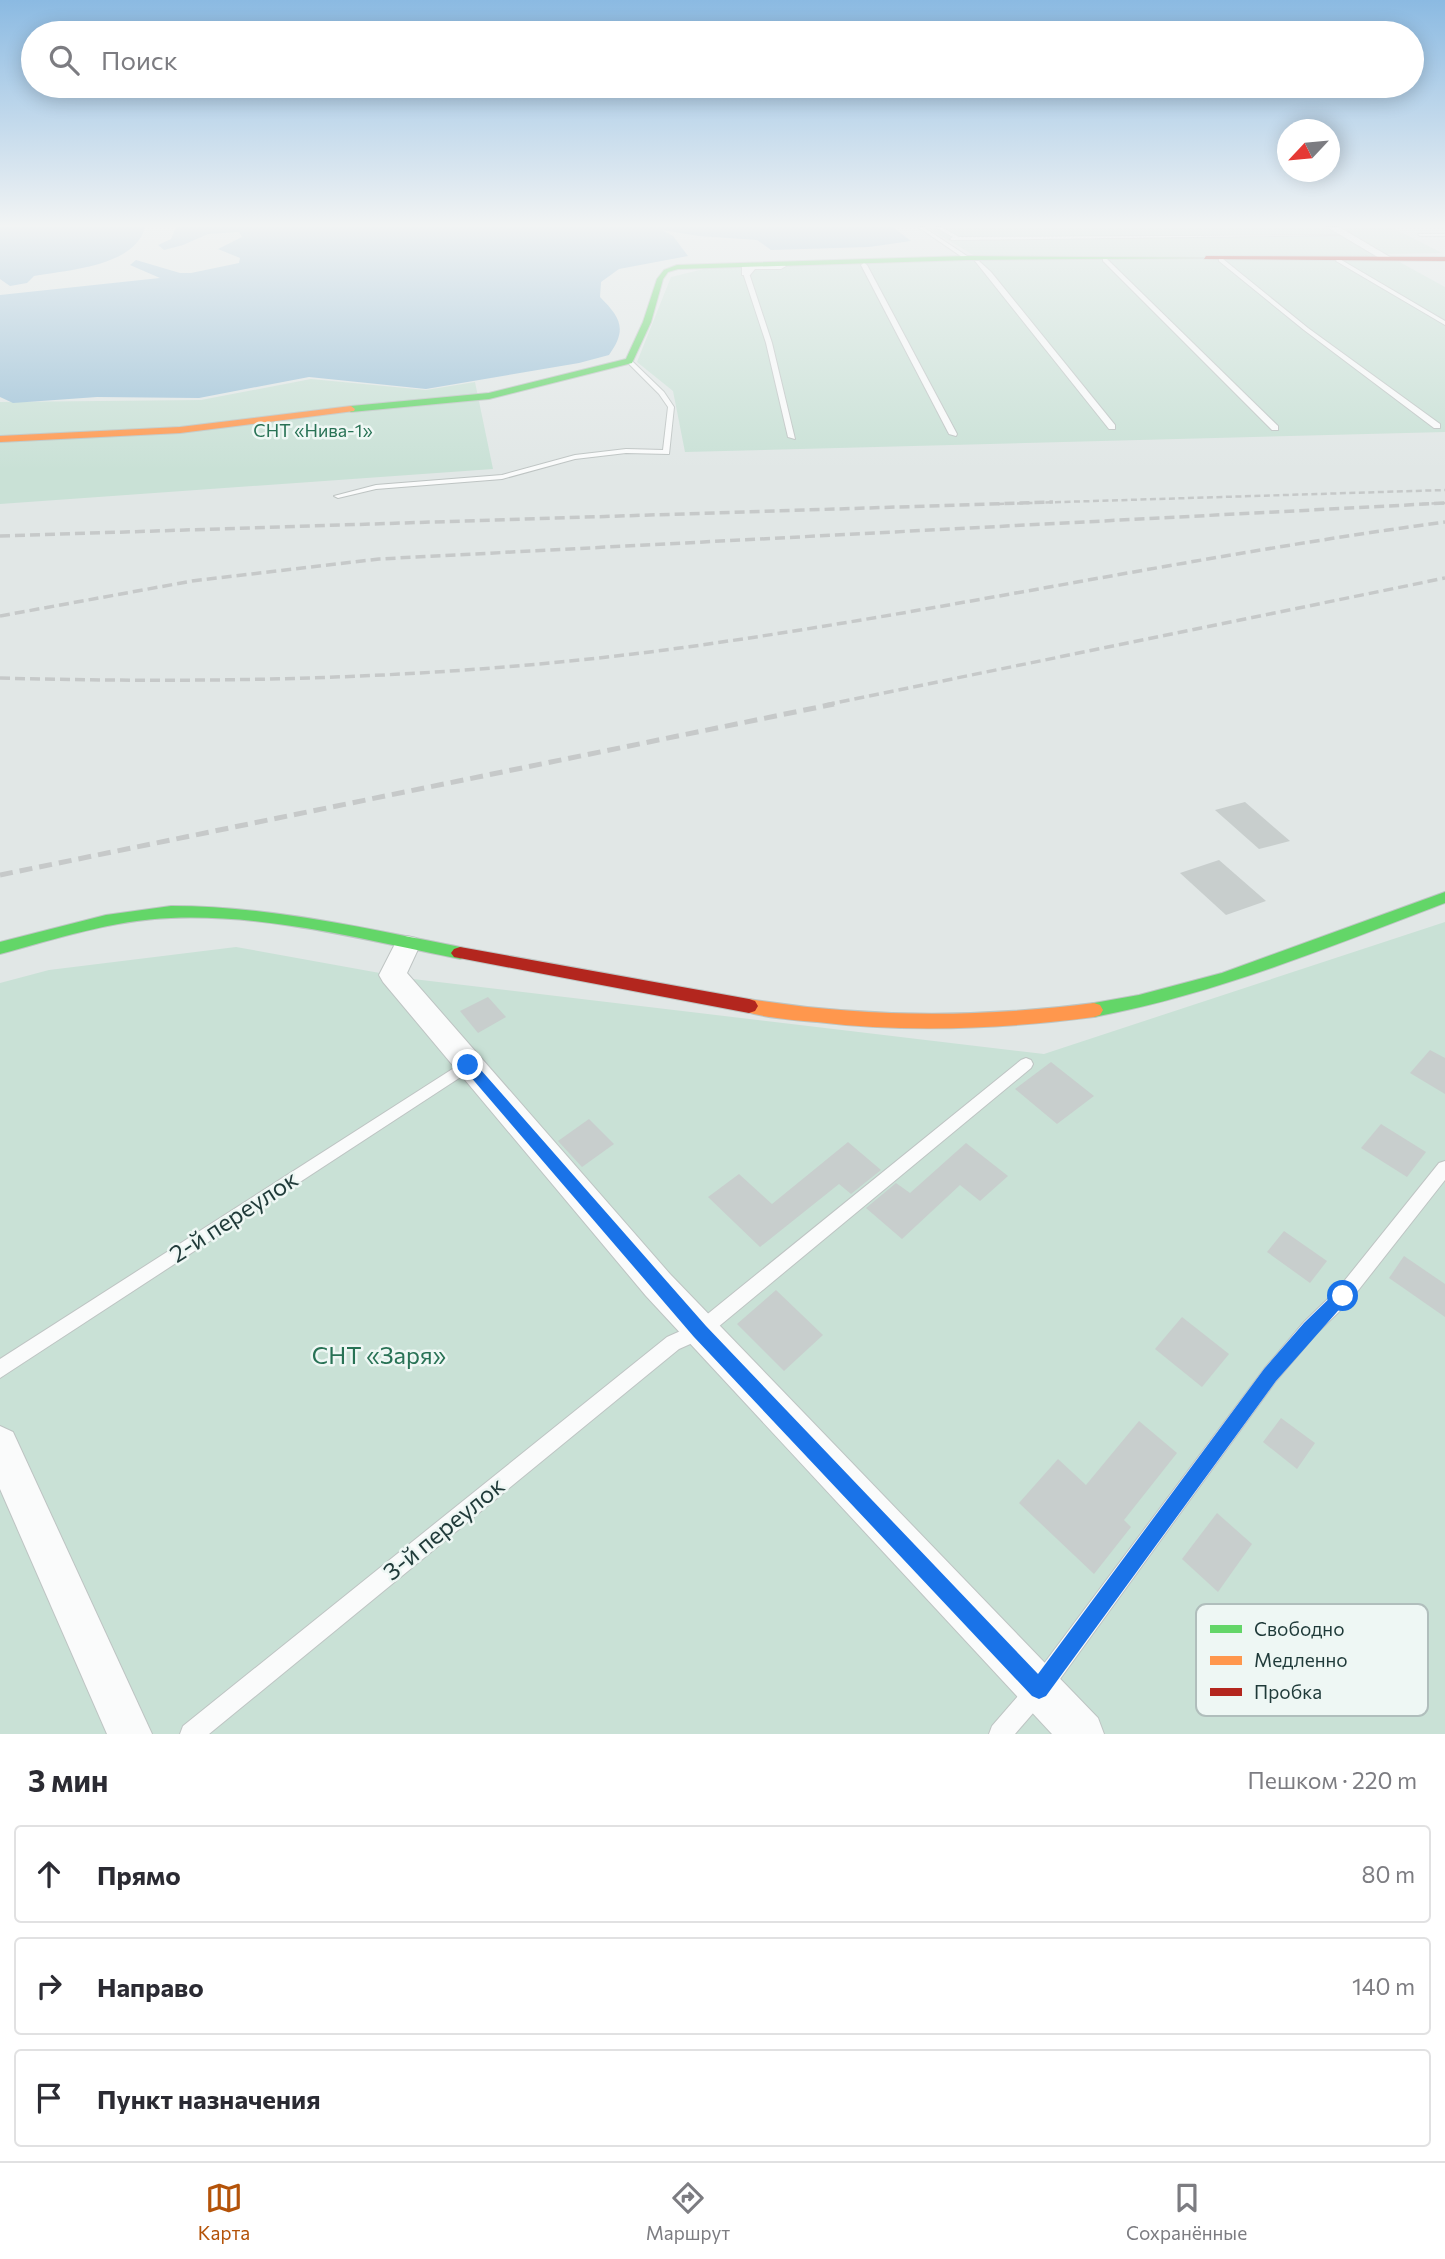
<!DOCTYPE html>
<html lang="ru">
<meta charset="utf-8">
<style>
:root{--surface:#fff;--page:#f2f2f3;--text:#2b2b33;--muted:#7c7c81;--line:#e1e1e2;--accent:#b45309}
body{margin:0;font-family:Commissioner,sans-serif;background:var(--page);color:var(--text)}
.compass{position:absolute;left:1277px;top:119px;width:63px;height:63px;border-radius:50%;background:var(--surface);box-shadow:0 4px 18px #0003;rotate:244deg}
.stop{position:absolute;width:21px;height:21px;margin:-16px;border:5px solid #1a73e8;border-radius:50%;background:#fff}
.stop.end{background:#1a73e8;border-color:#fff;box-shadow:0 2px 7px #0008}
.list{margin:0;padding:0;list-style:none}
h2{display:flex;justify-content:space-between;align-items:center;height:91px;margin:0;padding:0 28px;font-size:30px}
h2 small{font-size:23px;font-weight:400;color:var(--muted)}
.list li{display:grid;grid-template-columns:46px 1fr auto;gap:21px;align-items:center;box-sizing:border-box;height:98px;margin:0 14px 14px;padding:0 14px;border:2px solid var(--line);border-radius:7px}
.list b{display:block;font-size:26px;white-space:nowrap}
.list em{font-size:23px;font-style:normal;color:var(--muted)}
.icon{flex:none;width:38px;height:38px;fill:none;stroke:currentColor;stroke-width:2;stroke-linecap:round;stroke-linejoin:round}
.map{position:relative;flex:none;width:1445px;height:1734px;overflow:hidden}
.search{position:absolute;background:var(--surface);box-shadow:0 4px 18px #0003;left:21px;right:21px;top:21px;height:77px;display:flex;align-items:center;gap:18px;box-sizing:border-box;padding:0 24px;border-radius:38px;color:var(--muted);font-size:26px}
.sheet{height:427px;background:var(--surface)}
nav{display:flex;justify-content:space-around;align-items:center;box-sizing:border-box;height:98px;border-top:2px solid var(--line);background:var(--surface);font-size:19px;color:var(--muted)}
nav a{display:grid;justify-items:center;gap:4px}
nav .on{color:var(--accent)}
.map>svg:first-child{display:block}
</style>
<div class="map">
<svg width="1445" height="1734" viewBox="0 0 1445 1734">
<rect width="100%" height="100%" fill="#e1e7e6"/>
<g fill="#c9e1d6">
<polygon points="926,227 1391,227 1442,253 1385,254 1445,287 1445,432 685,452 673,391 637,362 671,277 712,267 980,259"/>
<polygon points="311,379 426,390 475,382 493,469 0,504 0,402 201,400"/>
<polygon points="1445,922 1445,1734 0,1734 0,983 49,970 236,947 413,979 1044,1054"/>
</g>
<g fill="#9fc3d8">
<path d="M0 227H145C135 267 66 270 34 276L27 283 10 286 0 279Z"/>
<path d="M176 227H893L911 241 869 247 771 250 757 240 699 236 662 230 673 236 688 256 619 269 601 282 600 297C620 317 628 329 609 355L579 363 426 389 309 377 199 398 97 397 13 403 0 397V295L160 278 130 265 136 260 180 273H191L239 263 240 258 218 249 242 237 239 232 208 234 183 245 164 250 158 245 171 239Z"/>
</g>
<g fill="#c8cecd">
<polygon points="1245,802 1290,841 1259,849 1215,810"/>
<polygon points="1219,860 1266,901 1226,915 1180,873"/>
<polygon points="488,997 506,1017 478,1033 460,1011"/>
<polygon points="1430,1050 1445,1058 1445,1094 1410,1073"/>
<polygon points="1051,1062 1094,1096 1057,1124 1015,1089"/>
<polygon points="589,1119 614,1144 582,1167 558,1141"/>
<polygon points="1381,1124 1426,1152 1407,1177 1361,1148"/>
<polygon points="848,1142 881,1170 851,1194 839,1184 760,1247 708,1197 739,1174 772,1204"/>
<polygon points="966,1143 1008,1176 980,1201 960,1185 902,1239 866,1208 896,1183 910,1193"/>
<polygon points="1284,1231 1327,1261 1310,1283 1267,1252"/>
<polygon points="1404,1256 1445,1284 1445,1317 1389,1278"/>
<polygon points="776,1290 823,1335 784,1371 737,1324"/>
<polygon points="1182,1317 1229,1354 1202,1387 1155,1349"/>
<polygon points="1281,1418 1315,1443 1297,1469 1263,1442"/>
<polygon points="1139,1421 1177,1453 1124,1520 1131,1527 1094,1574 1019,1503 1058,1459 1086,1485"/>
<polygon points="1217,1513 1252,1544 1218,1592 1182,1559"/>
</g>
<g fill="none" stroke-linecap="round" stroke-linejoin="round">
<defs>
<g id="lane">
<polygon points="918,227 923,227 970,258 965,259"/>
<polygon points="935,227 941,227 959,237 1346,235 952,240 950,239 953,237"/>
<polygon points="1418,234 1445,234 1445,236 1420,236"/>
<polygon points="1338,258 1445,321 1445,325 1336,261"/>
<polygon points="1103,259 1107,259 1278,426 1278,430 1272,430 1103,261"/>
<polygon points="1219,259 1223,259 1308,328 1440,424 1440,428 1434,428 1304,330 1219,261"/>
<polygon points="975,261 979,261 991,272 1115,425 1115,429 1109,429"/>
<polygon points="864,263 867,265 957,434 956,436 949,434 861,265"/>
<polygon points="746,271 749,273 772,343 795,439 788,437 766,343 743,273"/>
<polygon points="627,360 631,360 664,392 674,407 669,454 626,453 575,459 502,479 376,489 338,498 334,496 376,485 502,475 575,455 626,449 663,450 668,407 659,394 627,362"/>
<polygon points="1026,1058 1031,1060 1033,1064 1031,1068 706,1337 679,1349 209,1734 180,1734 183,1726 667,1337 694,1325 1021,1060"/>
<polygon points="468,1059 473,1061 475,1065 473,1069 0,1378 0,1359"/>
<polygon points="1445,1161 1445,1180 1349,1302 1316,1334 1276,1381 1047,1697 1015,1734 989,1734 992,1726 1031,1681 1264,1369 1304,1322 1337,1290 1439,1163"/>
</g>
<g id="street">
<polygon points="1327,227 1339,227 1390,257 1381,259"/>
<polygon points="753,263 781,263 786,266 781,269 755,269 750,275 742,275 742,267"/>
<polygon points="407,936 416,938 420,945 407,973 670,1274 1098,1718 1104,1734 1052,1734 646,1296 383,982 379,975 398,938"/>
<polygon points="0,1426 13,1432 152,1734 107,1734 0,1489"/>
</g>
<g id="fast">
<polygon points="967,256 1209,258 967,260 678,269 668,272 663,279 651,322 632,363 489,399 351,412 347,409 351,406 489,393 626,359 643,322 657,279 664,270 677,265"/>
<path d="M1445 892V903C1329 947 1216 994 1094 1017L1088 1015 1085 1010 1088 1005 1094 1003 1139 995 1222 973Z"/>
<path d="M171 906C269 906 364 928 460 947L466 949 469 953 466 957 460 959C365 940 268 914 171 918 113 920 56 939 0 954V942L106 915Z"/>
</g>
<g id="slow">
<polygon points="351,406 355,409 354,411 180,433 0,442 0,436 180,427"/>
<path d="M749 999C865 1018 978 1018 1094 1003L1100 1005 1103 1010 1100 1015 1094 1017C1002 1029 909 1033 817 1022 792 1020 766 1018 743 1011L740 1006 743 1001Z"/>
</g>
<g id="jam">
<polygon points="1206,256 1445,257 1445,261 1204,259"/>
<polygon points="460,947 749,999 755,1001 758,1006 755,1011 749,1013 454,957 451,953 454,949"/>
</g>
</defs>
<use href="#lane" stroke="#bec4c3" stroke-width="2"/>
<use href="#street" stroke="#bec4c3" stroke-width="2"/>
<use href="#fast" stroke="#bdc5c3" stroke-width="2"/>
<use href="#slow" stroke="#bdc5c3" stroke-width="2"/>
<use href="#jam" stroke="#bdc5c3" stroke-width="2"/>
<use href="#lane" fill="#fafbfb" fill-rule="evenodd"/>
<use href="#street" fill="#fafbfb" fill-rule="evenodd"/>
<use href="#fast" fill="#63d668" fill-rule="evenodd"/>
<use href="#slow" fill="#ff974d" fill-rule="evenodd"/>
<use href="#jam" fill="#b3261e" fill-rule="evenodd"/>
<g stroke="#c6c9c9" stroke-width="2.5" stroke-dasharray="6 3.5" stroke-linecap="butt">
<polyline points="998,504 1445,490"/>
<polyline points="1422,504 1445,503"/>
</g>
<g stroke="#c6c9c9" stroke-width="3.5" stroke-dasharray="10 5" stroke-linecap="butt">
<polyline points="0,536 1053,502"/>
<polyline points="0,616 192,581 379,559 1445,503"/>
<path d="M0 678C223 684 444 679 665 650 926 615 1184 557 1445 522"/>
<polyline points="825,705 1445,578"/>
</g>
<polyline stroke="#c6c9c9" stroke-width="5" stroke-dasharray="13 7" stroke-linecap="butt" points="0,875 834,704"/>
</g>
<linearGradient id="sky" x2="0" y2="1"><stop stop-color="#8bbae2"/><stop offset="0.48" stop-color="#f2f4f4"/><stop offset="1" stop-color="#f2f4f4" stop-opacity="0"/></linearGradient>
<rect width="1445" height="470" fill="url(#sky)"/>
<polygon fill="#1a73e8" points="468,1059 473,1061 706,1326 1038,1674 1264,1369 1304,1323 1337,1291 1343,1289 1348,1291 1351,1296 1276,1381 1046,1696 1039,1699 1032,1696 694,1337 463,1068 463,1061"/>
<g text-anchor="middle" stroke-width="5" stroke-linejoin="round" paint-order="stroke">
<g font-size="18" fill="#287255" stroke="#eef7f4">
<text x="313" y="437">СНТ «Нива-1»</text>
</g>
<g font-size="24" fill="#1f3a39" stroke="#eef7f4">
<text transform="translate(234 1217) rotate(-33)" y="8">2-й переулок</text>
<text transform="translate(444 1529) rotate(-39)" y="8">3-й переулок</text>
</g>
<g font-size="24" fill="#287255" stroke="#eef7f4">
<text x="379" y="1364">СНТ «Заря»</text>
</g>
</g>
<rect x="1196" y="1604" width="232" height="112" rx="10" fill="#eef7f4" stroke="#b0bebc" stroke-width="2"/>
<rect x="1210" y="1625" width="32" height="8" fill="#63d668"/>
<rect x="1210" y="1656" width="32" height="9" fill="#ff974d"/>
<rect x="1210" y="1688" width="32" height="8" fill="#b3261e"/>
<g font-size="19" fill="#1f3a39">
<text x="1254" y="1636">Свободно</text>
<text x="1254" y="1667">Медленно</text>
<text x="1254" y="1699">Пробка</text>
</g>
</svg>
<svg class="compass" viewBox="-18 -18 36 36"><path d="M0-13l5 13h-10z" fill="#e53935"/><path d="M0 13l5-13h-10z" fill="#7c7c81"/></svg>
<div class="stop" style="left:1343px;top:1296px"></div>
<div class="stop end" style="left:468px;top:1065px"></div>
<div class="search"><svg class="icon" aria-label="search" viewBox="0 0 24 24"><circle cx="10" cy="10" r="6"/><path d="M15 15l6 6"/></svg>Поиск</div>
</div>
<section class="sheet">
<h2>3 мин<small>Пешком · 220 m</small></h2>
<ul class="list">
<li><svg class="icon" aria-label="ahead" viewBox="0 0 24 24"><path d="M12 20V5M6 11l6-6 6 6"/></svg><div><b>Прямо</b></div><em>80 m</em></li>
<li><svg class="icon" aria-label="right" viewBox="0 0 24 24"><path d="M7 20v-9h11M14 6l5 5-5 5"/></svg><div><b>Направо</b></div><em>140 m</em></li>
<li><svg class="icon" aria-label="arrive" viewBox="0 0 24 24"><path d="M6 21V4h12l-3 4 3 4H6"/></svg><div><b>Пункт назначения</b></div></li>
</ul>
</section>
<nav>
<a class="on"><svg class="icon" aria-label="map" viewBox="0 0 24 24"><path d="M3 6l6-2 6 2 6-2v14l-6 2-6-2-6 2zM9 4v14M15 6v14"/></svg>Карта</a>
<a><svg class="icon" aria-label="directions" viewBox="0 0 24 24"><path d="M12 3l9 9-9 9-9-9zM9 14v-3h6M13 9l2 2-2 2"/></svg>Маршрут</a>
<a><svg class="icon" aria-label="saved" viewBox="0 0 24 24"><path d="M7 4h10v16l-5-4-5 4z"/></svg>Сохранённые</a>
</nav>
